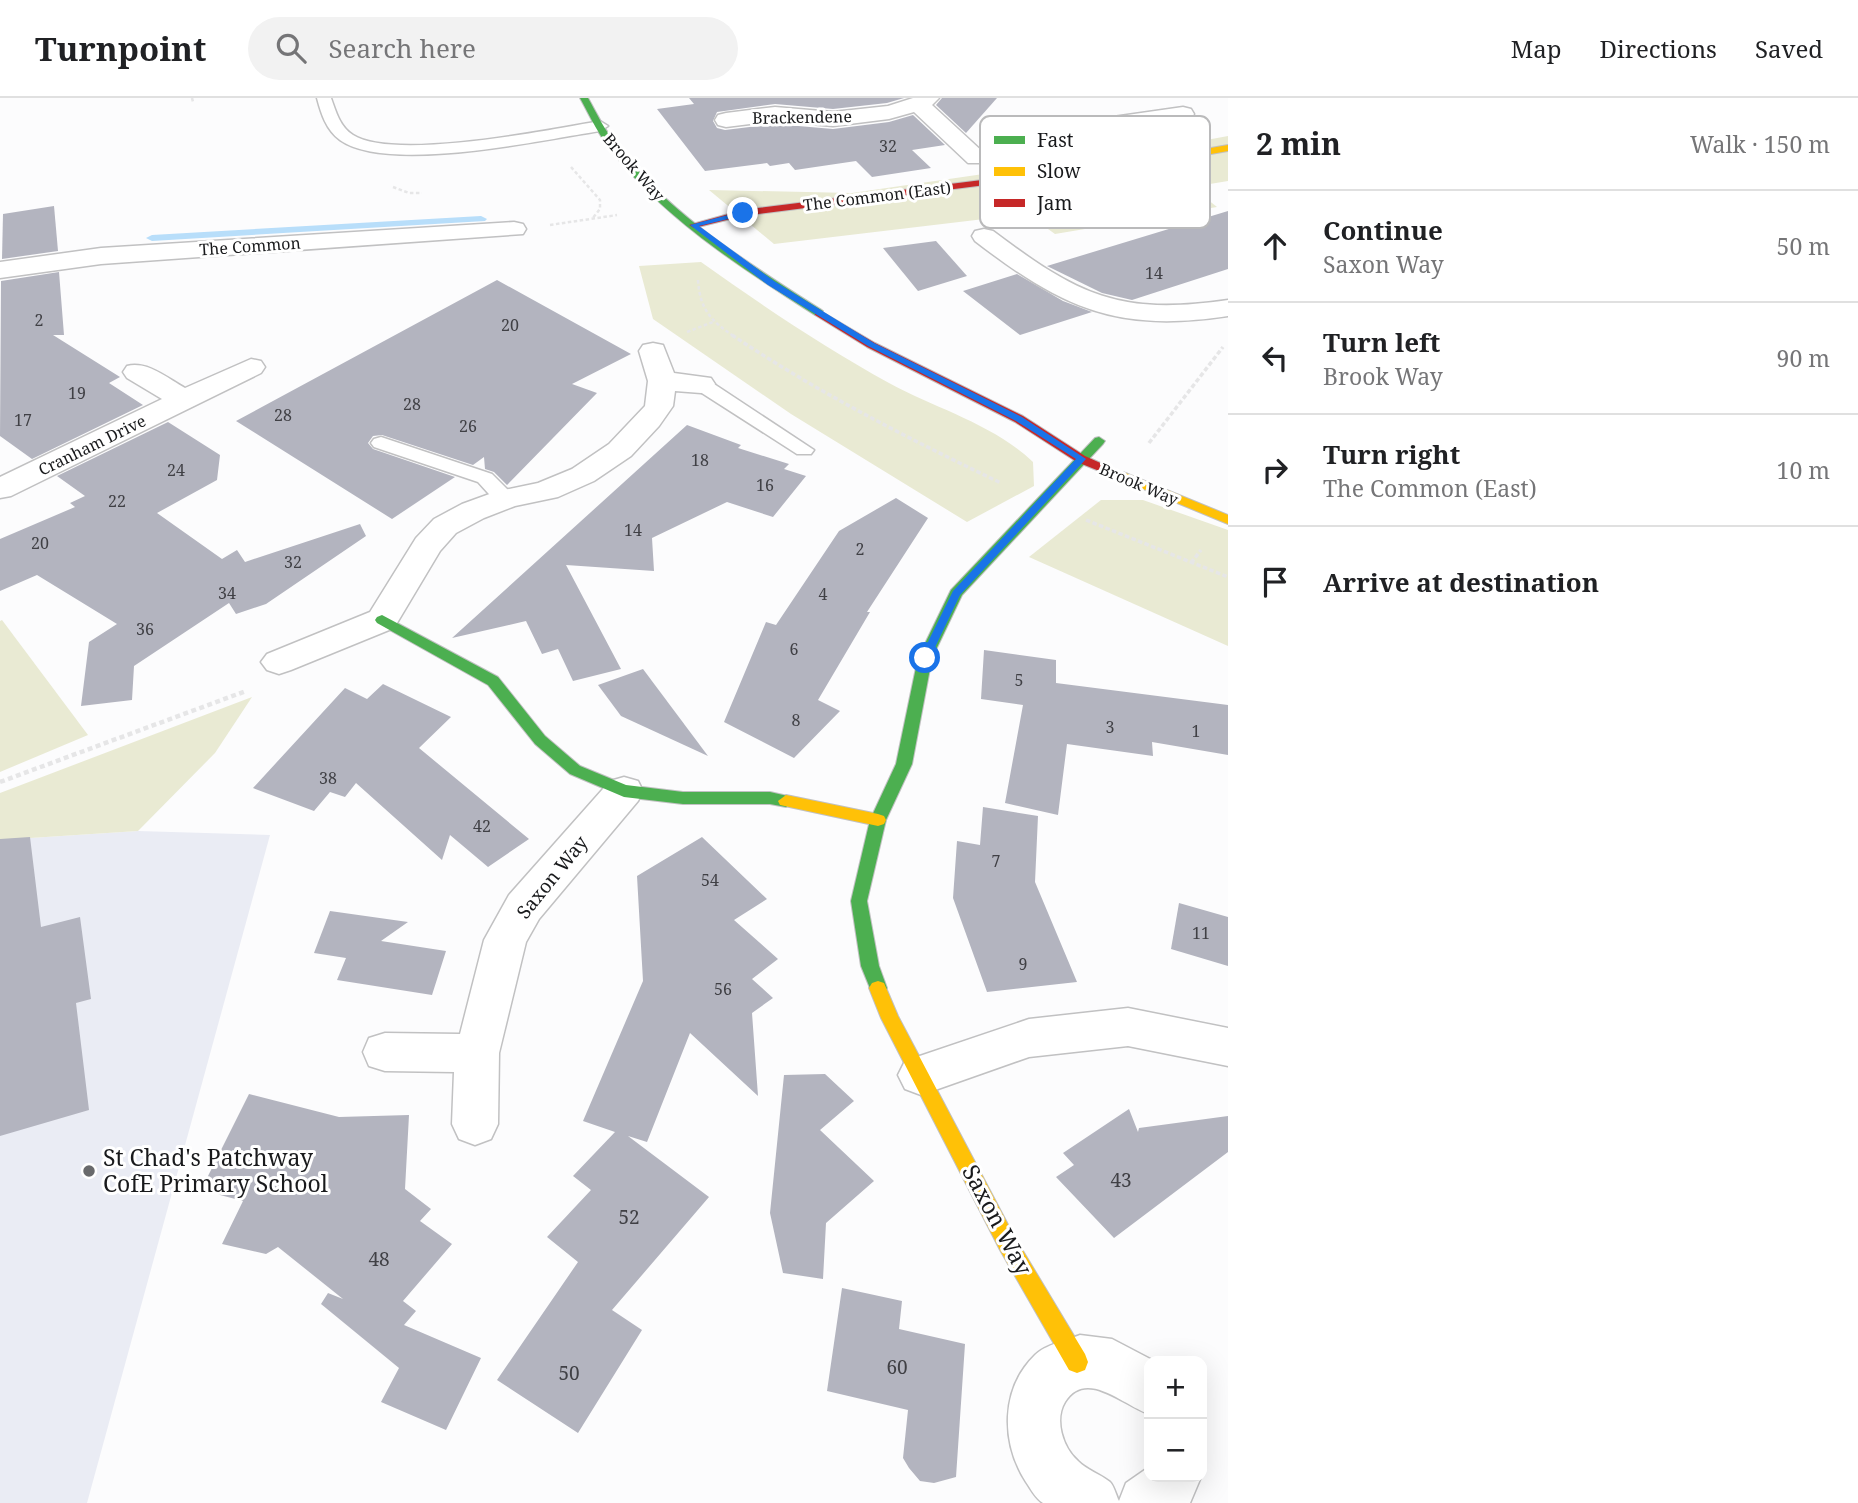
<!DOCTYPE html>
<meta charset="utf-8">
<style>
:root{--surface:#fff;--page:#f2f2f2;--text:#202124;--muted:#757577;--line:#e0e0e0}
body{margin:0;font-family:"Noto Serif",serif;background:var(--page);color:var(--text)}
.controls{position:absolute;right:21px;bottom:21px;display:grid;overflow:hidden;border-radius:14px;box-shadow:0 7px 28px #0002}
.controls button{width:63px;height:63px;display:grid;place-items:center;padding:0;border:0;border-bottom:2px solid var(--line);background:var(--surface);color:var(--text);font:35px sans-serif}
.stop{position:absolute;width:21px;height:21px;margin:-16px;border:5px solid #1a73e8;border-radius:50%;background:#fff}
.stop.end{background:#1a73e8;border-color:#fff;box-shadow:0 2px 7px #0008}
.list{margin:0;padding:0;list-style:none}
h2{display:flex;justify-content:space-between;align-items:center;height:91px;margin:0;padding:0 28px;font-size:30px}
h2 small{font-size:23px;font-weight:400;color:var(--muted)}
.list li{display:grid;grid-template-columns:46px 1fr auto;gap:21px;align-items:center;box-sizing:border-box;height:112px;padding:0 28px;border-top:2px solid var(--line)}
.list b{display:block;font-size:26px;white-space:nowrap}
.list p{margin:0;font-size:23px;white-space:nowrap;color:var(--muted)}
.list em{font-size:23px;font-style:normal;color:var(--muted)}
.icon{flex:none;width:38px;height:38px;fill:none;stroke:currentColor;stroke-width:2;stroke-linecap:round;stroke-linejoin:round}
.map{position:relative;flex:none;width:1228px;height:1405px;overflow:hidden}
header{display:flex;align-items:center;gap:42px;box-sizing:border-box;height:98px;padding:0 35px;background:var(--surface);border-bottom:2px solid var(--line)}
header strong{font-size:33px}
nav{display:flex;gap:38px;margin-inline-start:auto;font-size:24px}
.search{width:490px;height:63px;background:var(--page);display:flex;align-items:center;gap:18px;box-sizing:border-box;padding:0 24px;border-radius:38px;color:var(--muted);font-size:26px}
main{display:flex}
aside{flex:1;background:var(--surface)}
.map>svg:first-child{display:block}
</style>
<header>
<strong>Turnpoint</strong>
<div class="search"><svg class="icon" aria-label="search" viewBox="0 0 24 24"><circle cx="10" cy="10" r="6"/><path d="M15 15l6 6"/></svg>Search here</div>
<nav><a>Map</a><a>Directions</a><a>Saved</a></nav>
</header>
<main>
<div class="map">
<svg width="1228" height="1405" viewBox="0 0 1228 1405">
<rect width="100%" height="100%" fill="#fcfcfd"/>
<polygon fill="#eaecf4" points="138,733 270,737 87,1405 0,1405 0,742"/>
<g fill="#e9ead3">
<polygon points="1228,38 1228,83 1192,89 1217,109 1055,136 1027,116 774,146 709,92 852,95 1163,50"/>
<path d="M701 164C761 207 824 249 889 285 937 311 993 326 1033 364L1034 388 967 424 791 316 653 221 639 168Z"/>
<polygon points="1101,402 1143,402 1228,432 1228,548 1029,459"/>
<polygon points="2,522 88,637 0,674 0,523"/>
<polygon points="252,599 215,655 138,733 0,742 0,695"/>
</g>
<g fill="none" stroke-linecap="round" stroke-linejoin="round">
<polygon fill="#b8defa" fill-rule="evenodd" points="481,118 487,121 485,123 152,143 146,140 152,137"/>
</g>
<g fill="#b3b4bf">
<polygon points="689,0 904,0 887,5 833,11 775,6 717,14 713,23 717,30 725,32 775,26 833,31 889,24 913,17 945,47 912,52 931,70 872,79 856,63 795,72 789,65 770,68 767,65 705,73 657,11 694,6"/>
<polygon points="942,0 997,0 966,35 936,7"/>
<polygon points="54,108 58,153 2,161 3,116"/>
<polygon points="1228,113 1228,171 1132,202 1102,195 1047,168"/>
<polygon points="936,143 967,178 918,193 883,150"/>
<polygon points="59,174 64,237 53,237 120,279 109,285 143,307 32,361 0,338 1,183"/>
<polygon points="1017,176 1063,203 1092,214 1020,237 963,193"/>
<polygon points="497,182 631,256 572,286 597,295 507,387 494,374 485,371 484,359 473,367 382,337 373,338 368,345 373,351 455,379 392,421 236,323"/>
<polygon points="168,324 220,357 217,382 157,415 222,461 237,452 245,464 360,426 366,438 266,506 236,516 229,505 134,568 132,602 81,608 89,544 117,526 37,477 0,493 0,441 75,409 70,405 85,398 57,378"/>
<polygon points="687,327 741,347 738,350 789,366 784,371 806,378 773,419 727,404 652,440 654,473 566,467 621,571 573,583 558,551 542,556 526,523 452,540"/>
<polygon points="896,400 928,420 867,514 870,514 818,602 840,613 794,660 724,624 766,524 776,527 839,433"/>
<polygon points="984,552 1056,562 1056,585 1228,607 1228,657 1152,644 1153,658 1067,646 1058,717 1005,705 1023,607 981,601"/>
<polygon points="643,571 708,658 621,618 598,587"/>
<polygon points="383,586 451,619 419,650 529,741 488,769 450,737 442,762 356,685 345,699 330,694 314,713 253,690 345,590 367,601"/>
<polygon points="983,709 1038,718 1035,784 1077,884 987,894 953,800 957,743 980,747"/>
<polygon points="30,739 41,829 80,819 91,901 76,905 89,1012 0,1038 0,741"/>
<polygon points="702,739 767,801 734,822 778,861 752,881 773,900 752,915 758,998 690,935 647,1044 628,1038 709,1099 612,1212 642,1232 578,1335 497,1282 578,1164 547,1139 591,1092 573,1078 615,1034 583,1023 643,883 637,778"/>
<polygon points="1179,805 1228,819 1228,868 1171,851"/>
<polygon points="330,813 408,824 381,843 446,853 432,897 337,882 346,860 314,855"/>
<polygon points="825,976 854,1003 820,1032 874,1083 826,1125 823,1181 783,1175 770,1115 784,977"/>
<polygon points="249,996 339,1019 409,1017 405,1091 431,1111 420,1123 452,1146 403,1203 416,1213 404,1227 481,1260 446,1332 381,1304 399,1270 321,1206 328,1195 343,1201 278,1149 266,1156 222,1146 243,1103 201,1092"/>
<polygon points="1129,1011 1138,1034 1139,1030 1228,1018 1228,1054 1114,1140 1056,1079 1074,1067 1063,1055"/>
<polygon points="842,1190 902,1203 899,1231 965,1246 956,1379 934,1385 920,1383 909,1370 903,1360 908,1312 827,1293"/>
</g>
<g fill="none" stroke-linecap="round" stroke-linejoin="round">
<defs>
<g id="lane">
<path d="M317 0H331C336 14 340 29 353 37 394 63 549 32 600 23L608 28 600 33C542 42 388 76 340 42 326 32 321 15 317 0Z"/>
<polygon points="701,280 708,282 814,352 811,356 797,356 694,290 691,286"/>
<polygon points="381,339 492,376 517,401 514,406 498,406 478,384 374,349 371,345 374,341"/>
</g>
<g id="street">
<polygon points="913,0 939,0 932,7 984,55 987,60 984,65 968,65 914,14 889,21 833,28 775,23 726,29 718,27 715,22 718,17 726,15 775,9 833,14 888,8"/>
<polygon points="1183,9 1191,11 1194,16 1191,21 1126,31 1162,58 1166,63 1162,68 1146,68 1102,34 1071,39 1063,37 1060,32 1063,27 1071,25"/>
<polygon points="514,124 523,126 526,131 523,136 101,166 0,180 0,164 101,150"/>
<path d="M984 131 993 133C1078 197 1119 218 1228 202V218C1117 235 1062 210 975 143L972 138 975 133Z"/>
<polygon points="653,245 663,247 674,275 711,280 715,286 711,292 701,295 675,293 673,308 659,328 631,358 594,383 558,399 515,408 484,420 456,435 440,453 394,530 291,572 279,576 267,572 261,564 267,556 370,514 416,440 434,421 462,406 495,394 538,385 572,371 609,346 645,308 648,283 639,253 643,247"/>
<path d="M251 261 261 263 265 269 261 275 11 398 0 400V379L162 301 127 280 123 274 127 268C148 263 167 280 185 290Z"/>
<polygon points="624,679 638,683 643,693 638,703 539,821 526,844 499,955 498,1026 491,1041 475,1047 459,1041 452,1026 454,974 385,973 369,968 363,954 369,940 385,935 460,936 484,842 509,797 610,683"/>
<polygon points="1128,910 1228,930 1228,968 1128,948 1029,959 921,997 905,991 898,977 905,963 1029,921"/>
<path d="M1080 1237 1112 1241 1154 1263H1149V1316C1123 1307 1086 1270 1065 1304 1054 1322 1063 1350 1078 1363 1087 1372 1100 1376 1110 1384 1114 1388 1116 1397 1119 1403L1126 1385 1149 1369V1379H1201L1190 1405H1043C1035 1400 1031 1391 1026 1384 1001 1345 1000 1291 1035 1257 1045 1247 1067 1242 1080 1237Z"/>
</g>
<g id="fast">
<path d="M580 0H588C596 14 603 29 613 42 666 115 748 165 823 213V217H815C740 169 661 119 607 47 596 32 589 16 580 0Z"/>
<polygon points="1099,339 1105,343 1103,346 962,497 932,560 912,666 886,722 867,803 879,868 887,890 884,895 878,897 872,895 861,868 851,803 870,722 896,666 918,560 951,492 1095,340"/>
<polygon points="382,517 498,579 545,638 580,668 626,687 683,694 770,694 792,699 794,703 786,709 770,706 683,706 624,699 570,676 535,646 488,587 377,525 375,522 377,519"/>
</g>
<g id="slow">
<polygon points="1228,47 1228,53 1154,66 1014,84 1009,81 1014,78 1154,60"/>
<polygon points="1123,374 1228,417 1228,426 1119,381 1119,375"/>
<polygon points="786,697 878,716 884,718 886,722 884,726 878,728 780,707 778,703"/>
<polygon points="878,883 884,885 898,918 1014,1138 1085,1256 1088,1264 1085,1272 1077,1275 1069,1272 1000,1152 881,920 869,890 872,885"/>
</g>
<g id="jam">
<polygon points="1014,78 1019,81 1017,83 743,118 694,130 689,127 743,112"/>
<polygon points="819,212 875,245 1023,318 1085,358 1129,378 1123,382 1119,381 1077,364 1015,324 867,249 815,217 815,213"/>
</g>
</defs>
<use href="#lane" stroke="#c1c1c2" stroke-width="3"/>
<use href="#street" stroke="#c1c1c2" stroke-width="3"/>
<use href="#fast" stroke="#c1c1c2" stroke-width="2"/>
<use href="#slow" stroke="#c1c1c2" stroke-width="2"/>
<use href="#jam" stroke="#c1c1c2" stroke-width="2"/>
<g stroke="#e6e6e7" stroke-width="2.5" stroke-dasharray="3.5 2.5" stroke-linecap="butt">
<polyline points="192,0 193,4"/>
<polyline points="571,69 600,102 600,111 592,121"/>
<polyline points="393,89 409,95 422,95"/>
<polyline points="550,127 617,117"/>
<path d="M698 182C700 212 711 223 735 239"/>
<polyline points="687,234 713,224"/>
</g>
<g stroke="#e6e6e7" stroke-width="3.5" stroke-dasharray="4.5 2.5" stroke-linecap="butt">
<path d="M732 237C817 294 909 341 1001 385"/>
<polyline points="1149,345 1223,249"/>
<polyline points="1086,422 1228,479"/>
<polyline points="1191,465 1201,452"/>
</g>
<polyline stroke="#e6e6e7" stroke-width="4.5" stroke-dasharray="5 3.5" stroke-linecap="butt" points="0,684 246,593"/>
<use href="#lane" fill="#fff" fill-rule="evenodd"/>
<use href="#street" fill="#fff" fill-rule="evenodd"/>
<use href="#fast" fill="#4caf50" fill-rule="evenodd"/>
<use href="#slow" fill="#ffc107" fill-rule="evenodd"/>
<use href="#jam" fill="#c62828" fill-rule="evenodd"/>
</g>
<polygon fill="#1a73e8" points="743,113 745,117 699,128 774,183 874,245 1022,319 1086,361 960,497 929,562 920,560 953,493 1076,361 1016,323 868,248 768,187 690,127"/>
<circle fill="#68696b" stroke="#fff" stroke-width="2.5" cx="89" cy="1073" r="7"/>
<g text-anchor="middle" stroke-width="6" stroke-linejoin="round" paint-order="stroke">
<g font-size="16" fill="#191a1c" stroke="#fff">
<text transform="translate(802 19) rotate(-1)" y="6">Brackendene</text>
<text transform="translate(634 69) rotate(49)" y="6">Brook Way</text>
<text transform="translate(877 98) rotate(-7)" y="6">The Common (East)</text>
<text transform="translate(250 148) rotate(-4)" y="6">The Common</text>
<text transform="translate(92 347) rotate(-26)" y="6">Cranham Drive</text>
<text transform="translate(1139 386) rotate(23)" y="6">Brook Way</text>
</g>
<g font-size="16" fill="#404045">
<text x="888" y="54">32</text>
<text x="1154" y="181">14</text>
<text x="39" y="228">2</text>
<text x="510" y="233">20</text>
<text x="77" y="301">19</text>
<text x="412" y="312">28</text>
<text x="283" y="323">28</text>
<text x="23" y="328">17</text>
<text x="468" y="334">26</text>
<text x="700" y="368">18</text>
<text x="176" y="378">24</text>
<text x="765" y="393">16</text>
<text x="117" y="409">22</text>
<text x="633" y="438">14</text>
<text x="40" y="451">20</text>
<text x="860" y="457">2</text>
<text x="293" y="470">32</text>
<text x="227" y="501">34</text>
<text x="823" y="502">4</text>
<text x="145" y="537">36</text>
<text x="794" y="557">6</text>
<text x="1019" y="588">5</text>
<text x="796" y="628">8</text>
<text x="1110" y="635">3</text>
<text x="1196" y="639">1</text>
<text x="328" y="686">38</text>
<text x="482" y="734">42</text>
<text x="996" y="769">7</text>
<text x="710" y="788">54</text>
<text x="1201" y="841">11</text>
<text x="1023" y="872">9</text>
<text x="723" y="897">56</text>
</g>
<g font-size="19" fill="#191a1c" stroke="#fff">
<text transform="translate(552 779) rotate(-51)" y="7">Saxon Way</text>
</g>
<g font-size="19" fill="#404045">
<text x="1121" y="1089">43</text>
<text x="629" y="1126">52</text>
<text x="379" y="1168">48</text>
<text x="897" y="1276">60</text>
<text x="569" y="1282">50</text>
</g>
<g font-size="23" fill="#191a1c" stroke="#fff" text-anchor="start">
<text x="103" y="1068">St Chad's Patchway<tspan x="103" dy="26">CofE Primary School</tspan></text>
</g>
<g font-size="23" fill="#191a1c" stroke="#fff">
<text transform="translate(997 1122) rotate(62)" y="8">Saxon Way</text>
</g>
</g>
<rect x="980" y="18" width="230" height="112" rx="10" fill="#fff" stroke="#bababb" stroke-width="2"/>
<rect x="994" y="38" width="31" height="8" fill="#4caf50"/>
<rect x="994" y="69" width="31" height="9" fill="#ffc107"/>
<rect x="994" y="101" width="31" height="8" fill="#c62828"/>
<g font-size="19" fill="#191a1c">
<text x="1037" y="49">Fast</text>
<text x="1037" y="80">Slow</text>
<text x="1037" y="112">Jam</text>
</g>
</svg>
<div class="controls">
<button>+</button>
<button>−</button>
</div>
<div class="stop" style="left:925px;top:560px"></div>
<div class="stop end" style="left:743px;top:115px"></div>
</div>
<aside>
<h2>2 min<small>Walk · 150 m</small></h2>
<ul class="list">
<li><svg class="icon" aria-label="ahead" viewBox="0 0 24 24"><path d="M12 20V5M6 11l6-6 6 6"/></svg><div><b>Continue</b><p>Saxon Way</p></div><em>50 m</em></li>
<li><svg class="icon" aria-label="left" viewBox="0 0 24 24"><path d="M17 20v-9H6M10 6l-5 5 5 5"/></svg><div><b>Turn left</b><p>Brook Way</p></div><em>90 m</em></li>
<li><svg class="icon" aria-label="right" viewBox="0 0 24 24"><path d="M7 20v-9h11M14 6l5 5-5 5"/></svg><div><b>Turn right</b><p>The Common (East)</p></div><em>10 m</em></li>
<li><svg class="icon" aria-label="arrive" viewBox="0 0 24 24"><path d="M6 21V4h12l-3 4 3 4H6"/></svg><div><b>Arrive at destination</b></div></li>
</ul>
</aside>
</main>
